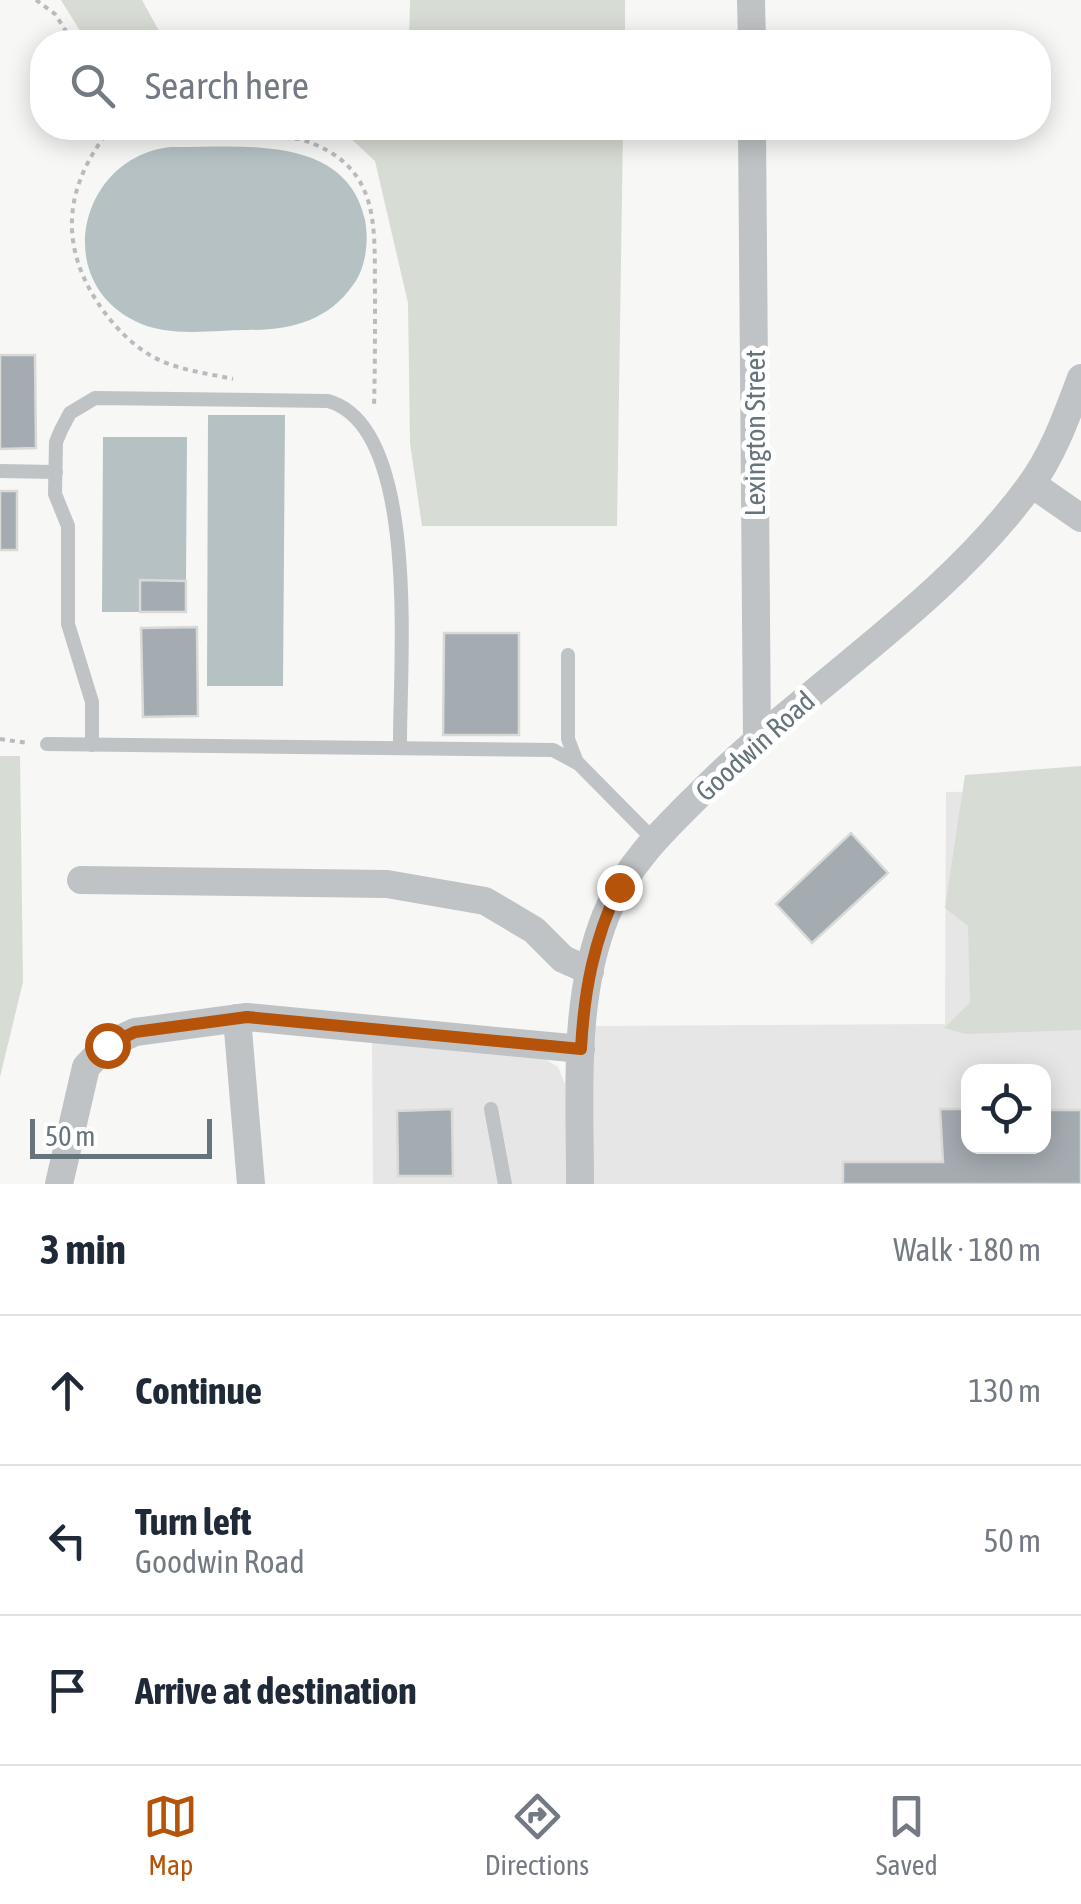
<!DOCTYPE html>
<meta charset="utf-8">
<style>
:root{--surface:#fff;--page:#f2f2f3;--text:#1f2937;--muted:#747a83;--line:#e0e1e3;--accent:#b45309}
body{margin:0;font-family:"Asap Condensed",sans-serif;background:var(--page);color:var(--text)}
.controls{position:absolute;right:30px;bottom:30px;display:grid;overflow:hidden;border-radius:20px;box-shadow:0 5px 25px #0003}
.controls button{width:90px;height:90px;display:grid;place-items:center;padding:0;border:0;border-bottom:2px solid var(--line);background:var(--surface);color:var(--text);font:50px sans-serif}
.scale{position:absolute;left:30px;bottom:25px;width:182px;box-sizing:border-box;padding-left:10px;border:5px solid #66747c;border-top:0;font-size:28px;line-height:35px;white-space:nowrap;color:#66747c;-webkit-text-stroke:8px #fff;paint-order:stroke}
.stop{position:absolute;width:30px;height:30px;margin:-22px;border:8px solid #b45309;border-radius:50%;background:#fff}
.stop.end{background:#b45309;border-color:#fff;box-shadow:0 2px 10px #0008}
.list{margin:0;padding:0;list-style:none}
h2{display:flex;justify-content:space-between;align-items:center;height:130px;margin:0;padding:0 40px;font-size:42px}
h2 small{font-size:32px;font-weight:400;color:var(--muted)}
.list li{display:grid;grid-template-columns:65px 1fr auto;gap:30px;align-items:center;box-sizing:border-box;height:150px;padding:0 40px;border-top:2px solid var(--line)}
.list b{display:block;font-size:38px;white-space:nowrap}
.list p{margin:0;font-size:32px;white-space:nowrap;color:var(--muted)}
.list em{font-size:32px;font-style:normal;color:var(--muted)}
.icon{flex:none;width:55px;height:55px;fill:none;stroke:currentColor;stroke-width:2;stroke-linecap:round;stroke-linejoin:round}
.map{position:relative;flex:none;width:1081px;height:1184px;overflow:hidden}
.search{position:absolute;background:var(--surface);box-shadow:0 5px 25px #0003;left:30px;right:30px;top:30px;height:110px;display:flex;align-items:center;gap:25px;box-sizing:border-box;padding:0 35px;border-radius:40px;color:var(--muted);font-size:38px}
.sheet{height:580px;background:var(--surface)}
nav{display:flex;justify-content:space-around;align-items:center;box-sizing:border-box;height:140px;border-top:2px solid var(--line);background:var(--surface);font-size:28px;color:var(--muted)}
nav a{display:grid;justify-items:center;gap:5px}
nav .on{color:var(--accent)}
.map>svg:first-child{display:block}
</style>
<div class="map">
<svg width="1081" height="1184" viewBox="0 0 1081 1184">
<rect width="100%" height="100%" fill="#f7f7f5"/>
<g fill="#e5e6e5" fill-rule="evenodd">
<path d="M1081 790V1184H591L594 1026 945 1024 946 792ZM968 1072H1044V1146H968Z"/>
<polygon points="372,1038 545,1059 558,1067 565,1084 566,1184 373,1184"/>
</g>
<g fill="#d7dcd4">
<polygon points="61,0 142,0 165,42 87,42"/>
<polygon points="410,0 625,0 625,42 409,42"/>
<polygon points="294,128 623,128 617,526 422,526 410,443 408,303 375,161 348,136"/>
<polygon points="0,756 20,756 23,982 0,1077"/>
<polygon points="1081,766 1081,1030 966,1034 944,1028 970,1003 968,926 945,908 965,775"/>
</g>
<g fill="#b6c1c4">
<path d="M171 147C238 148 346 132 365 220 369 241 366 268 353 285 327 322 290 330 247 330 212 330 168 338 135 321 50 279 81 156 171 147Z"/>
<polygon points="208,415 285,415 283,686 207,686"/>
<polygon points="103,437 187,437 186,581 140,580 140,612 102,612"/>
</g>
<g fill="#a5acb1" stroke="#d9d9d7" stroke-width="2.5">
<polygon points="0,355 35,355 36,448 0,449"/>
<rect x="0" y="491" width="17" height="59"/>
<polygon points="140,580 186,581 186,612 140,612"/>
<polygon points="197,627 198,716 143,717 141,628"/>
<polygon points="444,633 519,633 519,735 443,735"/>
<polygon points="851,833 888,873 812,943 776,904"/>
<polygon points="452,1109 453,1176 398,1176 397,1111"/>
<polygon points="940,1109 968,1109 968,1146 1044,1146 1044,1110 1081,1110 1081,1184 843,1184 843,1162 943,1162"/>
</g>
<g fill="none" stroke-linecap="round" stroke-linejoin="round">
<g stroke="#b9bcbe" stroke-width="4" stroke-dasharray="5 5" stroke-linecap="butt">
<polyline points="36,0 55,14 73,42"/>
<path d="M111 128C62 188 58 250 105 313 120 333 141 353 164 362 186 371 210 374 233 379"/>
<path d="M125 128 300 139C383 165 374 226 375 298 375 335 375 371 374 407"/>
<polyline points="0,739 28,743"/>
</g>
<g stroke="#bfc3c6" stroke-width="14">
<polyline points="0,471 56,472"/>
<polyline points="568,655 568,739 576,760"/>
<polyline points="47,744 553,750 579,764 654,840"/>
<path d="M92 745V702L68 624V526L55 494 56 442 61 430 70 413 95 398 328 401C422 427 399 670 400 748"/>
<polyline points="491,1109 505,1184"/>
</g>
<g stroke="#bfc3c6" stroke-width="28">
<polyline points="751,0 752,42"/>
<polyline points="752,128 757,739"/>
<polyline points="1032,484 1081,518"/>
<polyline points="81,880 387,884 485,901 534,930 563,959 590,971"/>
<polyline points="237,1018 251,1184"/>
<polyline points="59,1184 86,1067 107,1045 135,1032 247,1017 581,1049"/>
<path d="M580 1184C580 1095 572 999 606 915 628 860 673 821 714 780 817 680 944 603 1029 487 1053 455 1067 415 1081 378"/>
</g>
</g>
<g fill="none" stroke-linecap="round" stroke-linejoin="round">
<path stroke="#b45309" stroke-width="12" d="M107 1045 135 1032 247 1017 581 1049C584 991 594 939 619 887"/>
</g>
<g text-anchor="middle" stroke-width="10" stroke-linejoin="round" paint-order="stroke">
<g font-size="28" fill="#66747c" stroke="#fff">
<text transform="translate(755 433) rotate(-90)" y="10">Lexington Street</text>
<text transform="translate(755 746) rotate(-42)" y="10">Goodwin Road</text>
</g>
</g>
</svg>
<div class="controls">
<button><svg class="icon" aria-label="locate" viewBox="0 0 24 24"><circle cx="12" cy="12" r="6"/><path d="M12 2v4M12 18v4M2 12h4M18 12h4"/></svg></button>
</div>
<div class="scale">50 m</div>
<div class="stop" style="left:107px;top:1045px"></div>
<div class="stop end" style="left:619px;top:887px"></div>
<div class="search"><svg class="icon" aria-label="search" viewBox="0 0 24 24"><circle cx="10" cy="10" r="6"/><path d="M15 15l6 6"/></svg>Search here</div>
</div>
<section class="sheet">
<h2>3 min<small>Walk · 180 m</small></h2>
<ul class="list">
<li><svg class="icon" aria-label="ahead" viewBox="0 0 24 24"><path d="M12 20V5M6 11l6-6 6 6"/></svg><div><b>Continue</b></div><em>130 m</em></li>
<li><svg class="icon" aria-label="left" viewBox="0 0 24 24"><path d="M17 20v-9H6M10 6l-5 5 5 5"/></svg><div><b>Turn left</b><p>Goodwin Road</p></div><em>50 m</em></li>
<li><svg class="icon" aria-label="arrive" viewBox="0 0 24 24"><path d="M6 21V4h12l-3 4 3 4H6"/></svg><div><b>Arrive at destination</b></div></li>
</ul>
</section>
<nav>
<a class="on"><svg class="icon" aria-label="map" viewBox="0 0 24 24"><path d="M3 6l6-2 6 2 6-2v14l-6 2-6-2-6 2zM9 4v14M15 6v14"/></svg>Map</a>
<a><svg class="icon" aria-label="directions" viewBox="0 0 24 24"><path d="M12 3l9 9-9 9-9-9zM9 14v-3h6M13 9l2 2-2 2"/></svg>Directions</a>
<a><svg class="icon" aria-label="saved" viewBox="0 0 24 24"><path d="M7 4h10v16l-5-4-5 4z"/></svg>Saved</a>
</nav>
